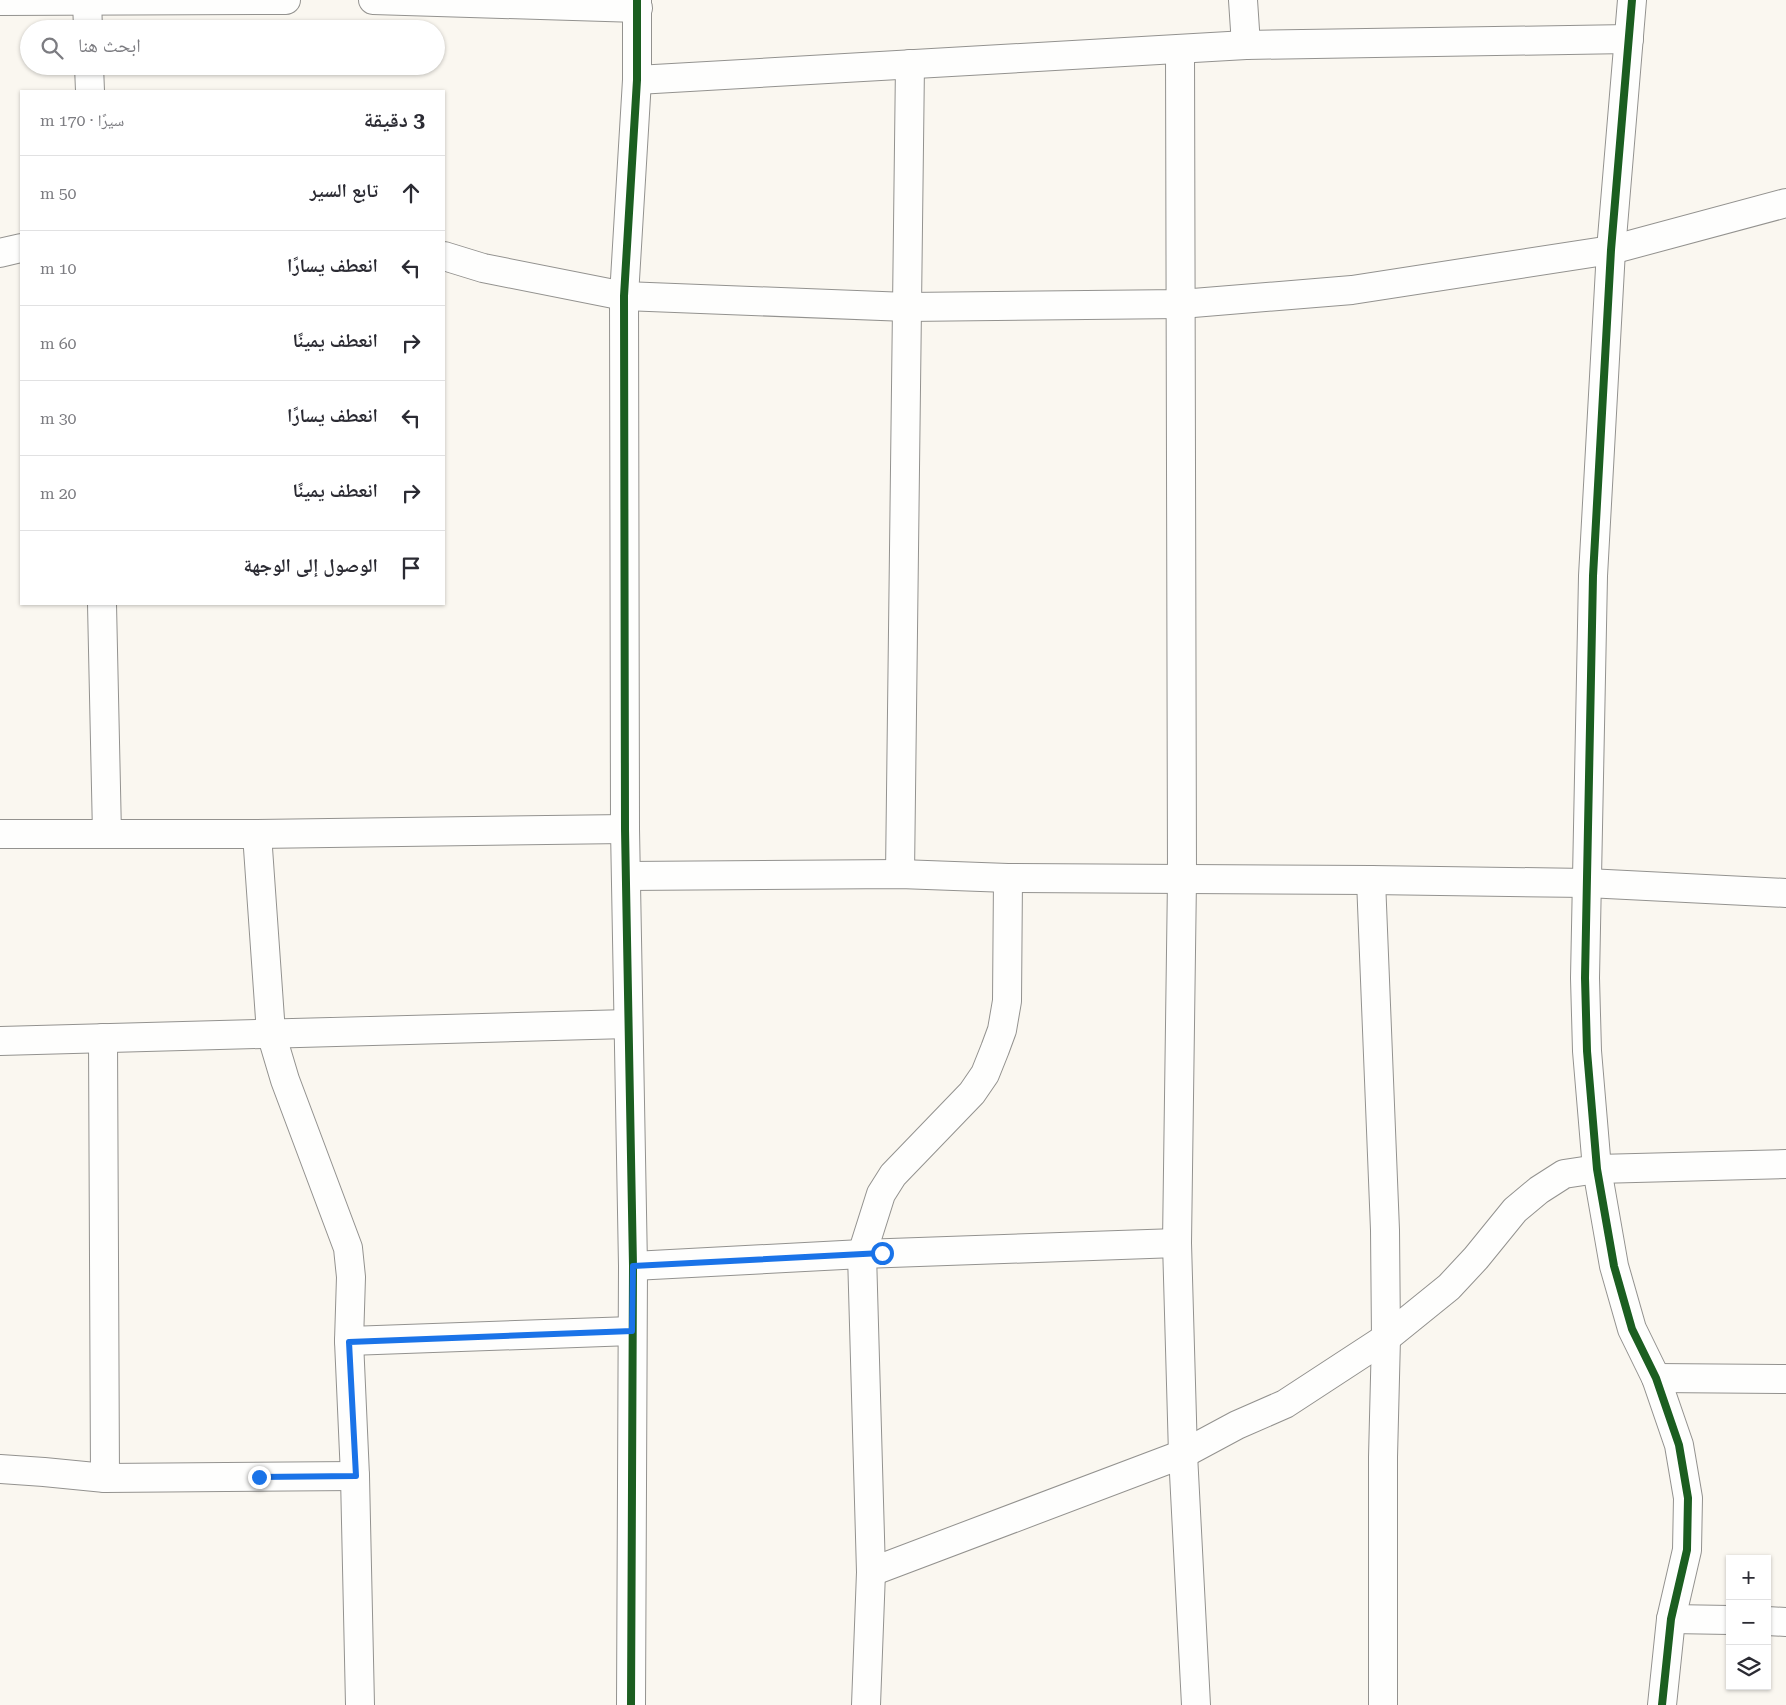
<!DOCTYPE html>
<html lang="ar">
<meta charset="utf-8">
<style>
:root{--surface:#fff;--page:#f2f2f3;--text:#2b2b33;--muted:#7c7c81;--line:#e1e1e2}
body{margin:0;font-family:"Roboto Serif","Noto Naskh Arabic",serif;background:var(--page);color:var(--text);direction:rtl}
.controls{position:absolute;right:15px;bottom:15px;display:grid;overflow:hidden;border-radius:0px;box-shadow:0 1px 4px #0004}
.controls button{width:45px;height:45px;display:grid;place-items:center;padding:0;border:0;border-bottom:1px solid var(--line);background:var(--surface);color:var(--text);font:25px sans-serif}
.stop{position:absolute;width:15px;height:15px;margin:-11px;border:4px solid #1a73e8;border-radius:50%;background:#fff}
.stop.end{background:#1a73e8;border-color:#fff;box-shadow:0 1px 5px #0008}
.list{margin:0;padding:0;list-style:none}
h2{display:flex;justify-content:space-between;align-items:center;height:65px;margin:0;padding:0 20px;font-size:21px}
h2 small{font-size:16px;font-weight:400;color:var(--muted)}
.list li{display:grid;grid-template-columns:32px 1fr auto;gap:15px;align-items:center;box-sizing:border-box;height:75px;padding:0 20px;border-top:1px solid var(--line)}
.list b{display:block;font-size:19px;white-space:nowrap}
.list em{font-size:16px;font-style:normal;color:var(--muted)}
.icon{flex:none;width:28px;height:28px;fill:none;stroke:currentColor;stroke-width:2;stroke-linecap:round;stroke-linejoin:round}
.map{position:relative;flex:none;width:1786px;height:1705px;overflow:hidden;direction:ltr}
.search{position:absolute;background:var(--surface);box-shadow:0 1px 4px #0004;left:20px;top:20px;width:425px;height:55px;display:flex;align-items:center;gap:12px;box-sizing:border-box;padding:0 18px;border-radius:28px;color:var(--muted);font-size:19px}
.panel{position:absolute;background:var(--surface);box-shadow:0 1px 4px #0004;left:20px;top:90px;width:425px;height:515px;border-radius:0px;direction:rtl}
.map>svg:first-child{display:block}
</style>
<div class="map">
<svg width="1786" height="1705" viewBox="0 0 1786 1705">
<rect width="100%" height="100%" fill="#faf7f0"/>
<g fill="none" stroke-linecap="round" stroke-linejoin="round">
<defs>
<g id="minor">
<polyline points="87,0 88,29"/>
<polyline points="373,0 638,8"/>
<polyline points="1243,0 1246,45"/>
<polyline points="1632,0 1611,250 1593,576 1585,978 1587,1051 1597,1169 1614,1266 1632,1329 1656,1378 1679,1445 1688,1498 1687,1550 1671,1619 1662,1705"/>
<polyline points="0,1 286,0"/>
<polyline points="1180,49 1182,879 1177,1243 1183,1454 1196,1705"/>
<polyline points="89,66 90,91"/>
<polyline points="637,80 1246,45 1629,39"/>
<polyline points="0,253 21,248"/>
<polyline points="444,256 483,268 624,296 907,307 1181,304 1352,290 1611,250 1786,203"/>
<polyline points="102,604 107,834"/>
<polyline points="0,834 257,834 625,829"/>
<polyline points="257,834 271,1033 285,1080 348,1248 351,1277 349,1341 355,1476 360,1705"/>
<polyline points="900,874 910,64"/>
<polyline points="626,876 900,874 1008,878 1371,880 1587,883 1786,893"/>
<polyline points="1371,880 1385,1230 1386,1338 1383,1457 1383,1705"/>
<polyline points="103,1038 105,1478"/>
<polyline points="0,1041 628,1024"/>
<polyline points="633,1266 862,1254 1177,1243"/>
<polyline points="349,1341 632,1331"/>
<polyline points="1656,1378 1786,1379"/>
<polyline points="0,1469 44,1472 105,1478 355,1476"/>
<polyline points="871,1572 1183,1454 1237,1425 1285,1404 1386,1338 1449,1287 1476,1258 1515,1210 1539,1190 1564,1174 1597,1169 1786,1164"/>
<polyline points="1671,1619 1730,1620"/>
<polyline points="1767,1621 1786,1622"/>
<polyline points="631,1705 633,1266 625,829 624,296 637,80 637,0"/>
<polyline points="866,1705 871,1572 862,1254 881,1194 893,1175 972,1093 985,1074 995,1049 1002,1030 1007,1001 1008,878"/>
</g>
</defs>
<use href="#minor" stroke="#93928f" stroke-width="30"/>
<use href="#minor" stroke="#fefefd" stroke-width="28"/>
<defs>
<g id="cycleway">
<polyline points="1632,0 1611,250 1593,576 1585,978 1587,1051 1597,1169 1614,1266 1632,1329 1656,1378 1679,1445 1688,1498 1687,1550 1671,1619 1662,1705"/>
<polyline points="631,1705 633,1266 625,829 624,296 637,80 637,0"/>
</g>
</defs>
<use href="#cycleway" stroke="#fff" stroke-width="11"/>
<use href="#cycleway" stroke="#1b5e20" stroke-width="8"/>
</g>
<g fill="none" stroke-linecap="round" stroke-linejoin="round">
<polyline stroke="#1a73e8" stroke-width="6" points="259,1477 356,1476 349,1342 632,1331 633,1266 882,1253"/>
</g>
</svg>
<div class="controls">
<button>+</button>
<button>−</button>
<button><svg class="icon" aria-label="layers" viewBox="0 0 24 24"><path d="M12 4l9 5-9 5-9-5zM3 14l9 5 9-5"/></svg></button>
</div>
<div class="stop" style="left:882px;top:1253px"></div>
<div class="stop end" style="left:259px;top:1477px"></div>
<div class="search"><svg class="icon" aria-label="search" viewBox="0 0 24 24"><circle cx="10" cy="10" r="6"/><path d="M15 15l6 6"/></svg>ابحث هنا</div>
<section class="panel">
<h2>3 دقيقة<small>سيرًا · 170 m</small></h2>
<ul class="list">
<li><svg class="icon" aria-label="ahead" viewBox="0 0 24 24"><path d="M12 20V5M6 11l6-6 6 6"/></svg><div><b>تابع السير</b></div><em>50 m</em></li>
<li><svg class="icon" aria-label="left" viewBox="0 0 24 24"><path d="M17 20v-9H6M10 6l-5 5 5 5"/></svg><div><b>انعطف يسارًا</b></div><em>10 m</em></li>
<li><svg class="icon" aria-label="right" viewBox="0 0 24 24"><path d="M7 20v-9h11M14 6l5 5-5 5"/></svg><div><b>انعطف يمينًا</b></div><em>60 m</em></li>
<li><svg class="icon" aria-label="left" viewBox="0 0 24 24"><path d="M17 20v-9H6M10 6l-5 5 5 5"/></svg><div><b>انعطف يسارًا</b></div><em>30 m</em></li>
<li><svg class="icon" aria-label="right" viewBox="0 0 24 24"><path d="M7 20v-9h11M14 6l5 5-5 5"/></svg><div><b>انعطف يمينًا</b></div><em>20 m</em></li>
<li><svg class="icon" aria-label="arrive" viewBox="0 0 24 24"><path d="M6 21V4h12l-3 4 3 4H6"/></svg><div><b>الوصول إلى الوجهة</b></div></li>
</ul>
</section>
</div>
